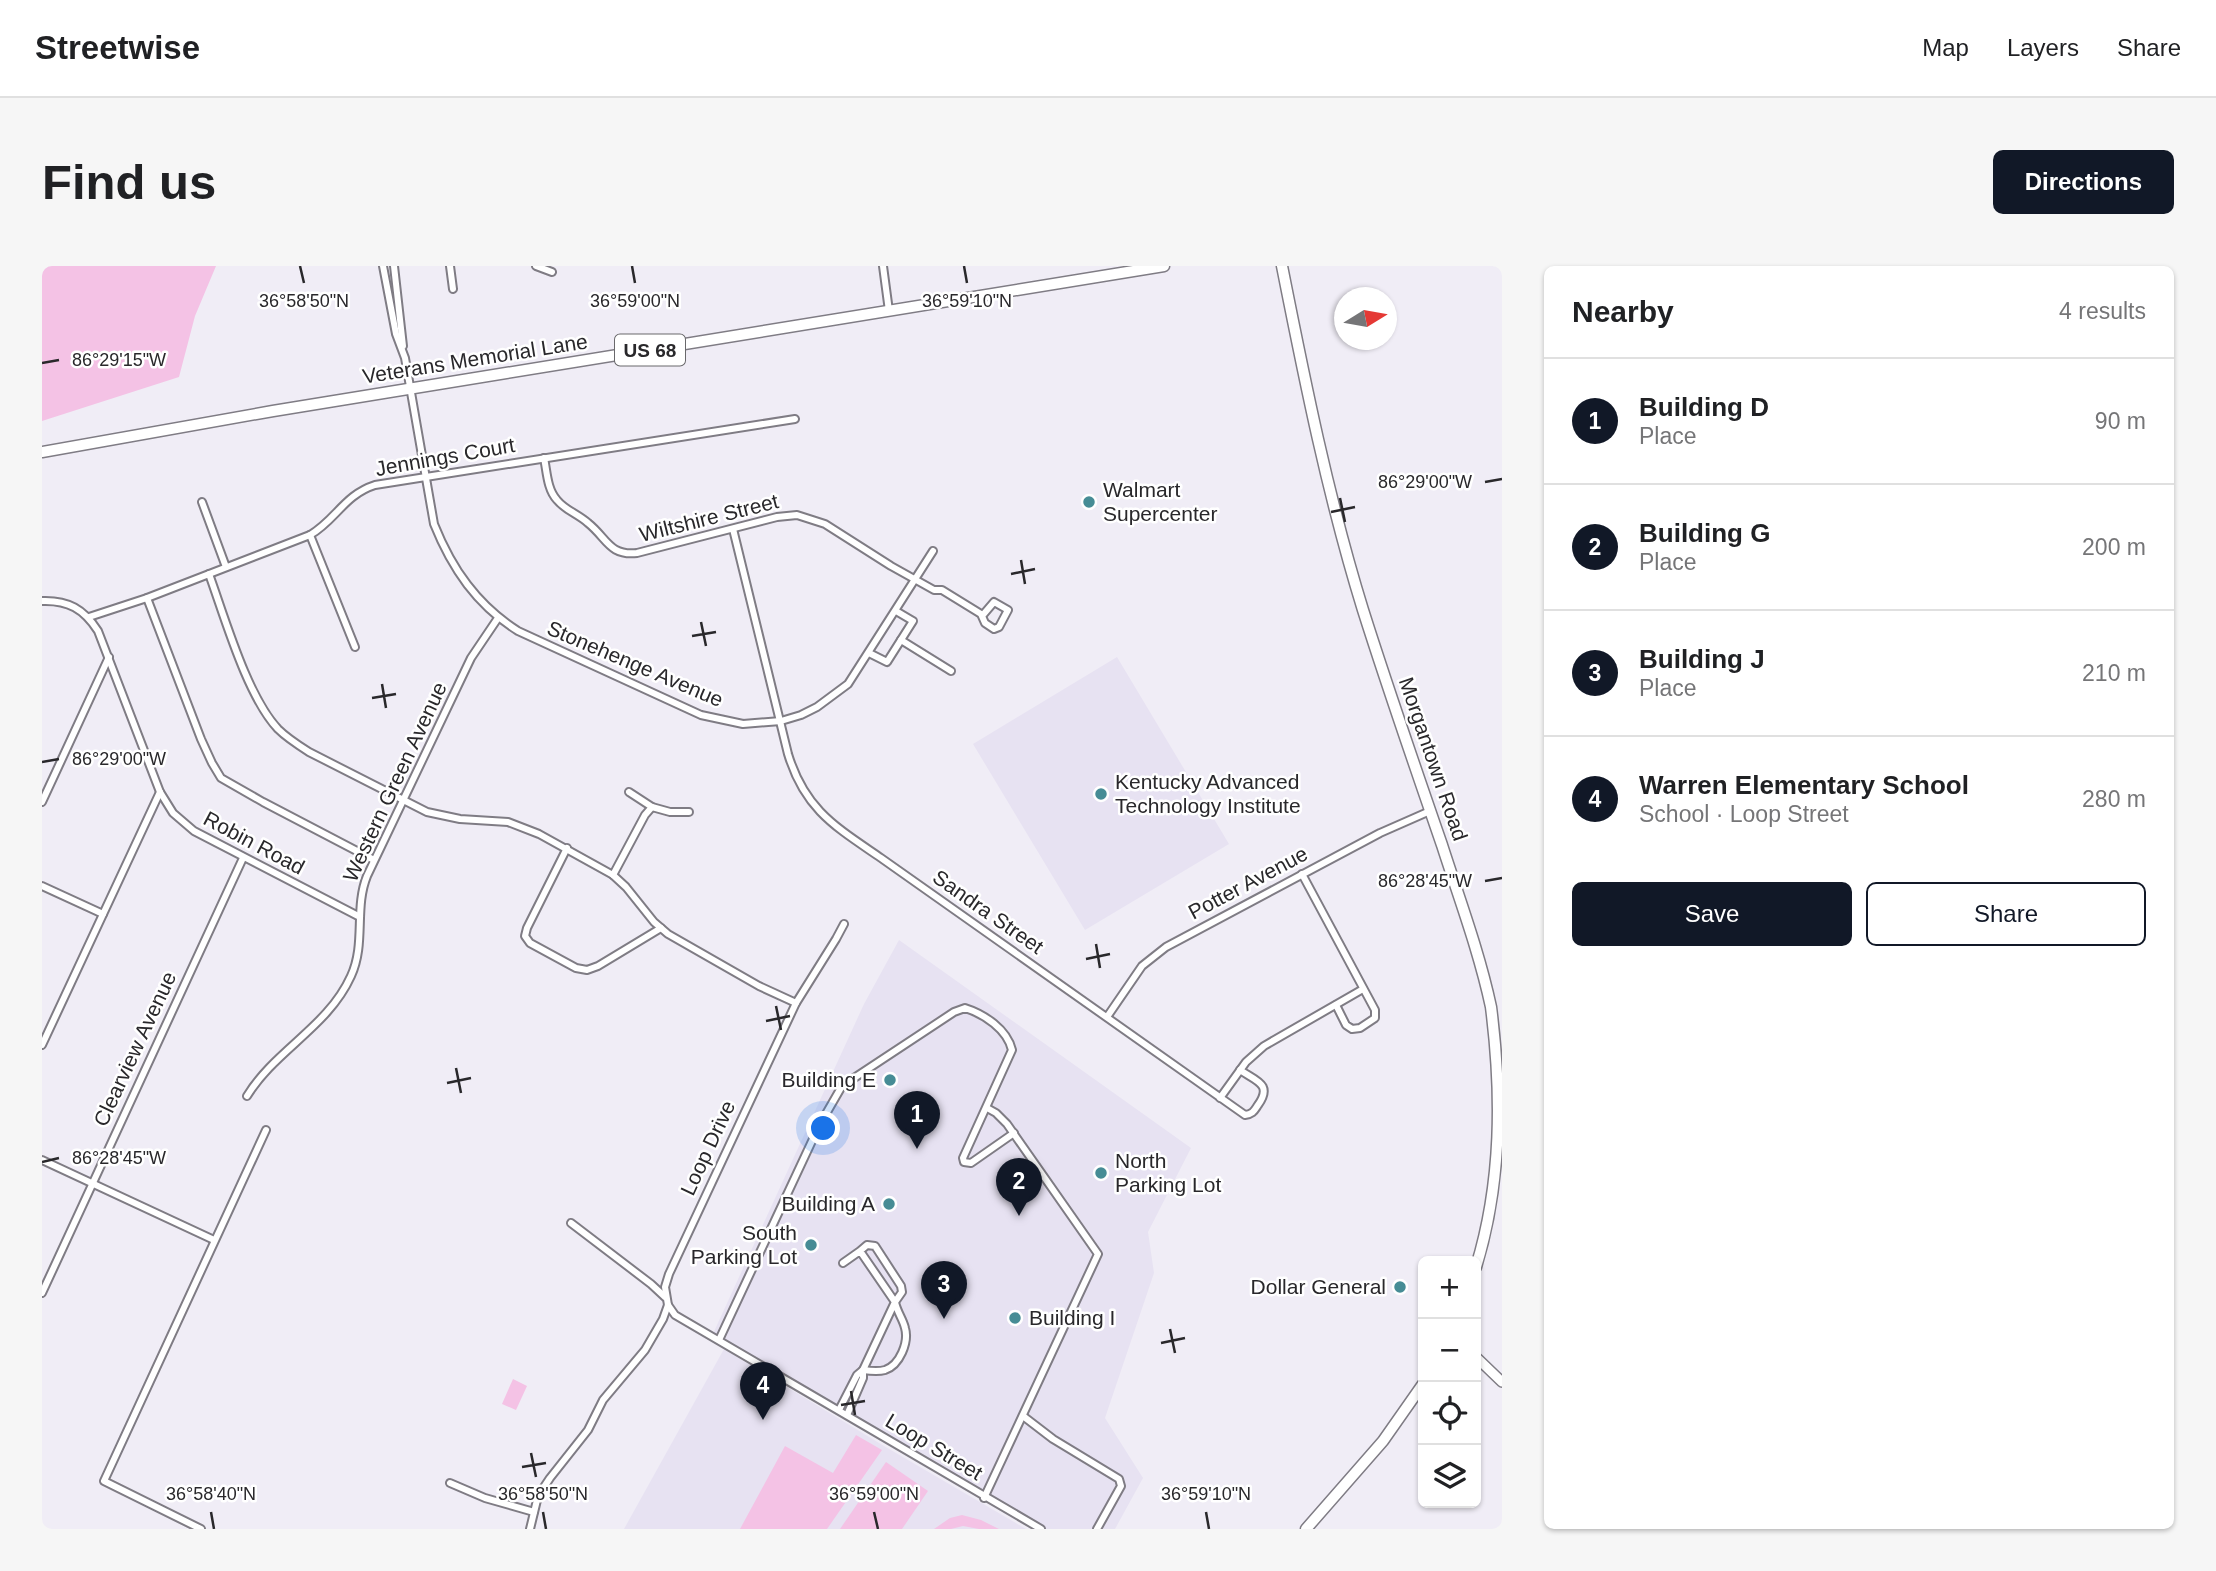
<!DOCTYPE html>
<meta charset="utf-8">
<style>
:root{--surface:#fff;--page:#f6f6f6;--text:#202124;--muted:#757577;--line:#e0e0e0;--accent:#111827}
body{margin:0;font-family:Arial,sans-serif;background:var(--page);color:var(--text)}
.controls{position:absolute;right:21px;bottom:21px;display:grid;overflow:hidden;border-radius:10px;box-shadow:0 2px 5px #0004}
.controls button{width:63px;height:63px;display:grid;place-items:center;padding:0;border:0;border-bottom:2px solid var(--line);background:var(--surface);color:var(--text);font:35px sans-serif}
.compass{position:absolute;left:1292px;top:21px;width:63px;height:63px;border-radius:50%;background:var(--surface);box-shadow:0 2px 5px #0004;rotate:79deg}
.you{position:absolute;left:782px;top:863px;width:24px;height:24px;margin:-18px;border:5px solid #fff;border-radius:50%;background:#1a73e8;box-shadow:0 0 0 10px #1a73e833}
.badge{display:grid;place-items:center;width:46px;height:46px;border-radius:50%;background:var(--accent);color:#fff;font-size:23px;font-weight:700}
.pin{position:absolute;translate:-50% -58px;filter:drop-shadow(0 2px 4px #0008)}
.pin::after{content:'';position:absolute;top:37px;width:24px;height:21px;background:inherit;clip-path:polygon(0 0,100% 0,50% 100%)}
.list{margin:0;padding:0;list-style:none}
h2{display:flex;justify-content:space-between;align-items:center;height:91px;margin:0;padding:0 28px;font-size:30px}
h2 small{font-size:23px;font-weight:400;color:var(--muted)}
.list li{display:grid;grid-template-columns:46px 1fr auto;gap:21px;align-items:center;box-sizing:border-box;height:126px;padding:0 28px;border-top:2px solid var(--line)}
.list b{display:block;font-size:26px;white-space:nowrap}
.list p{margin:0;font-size:23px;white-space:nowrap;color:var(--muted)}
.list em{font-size:23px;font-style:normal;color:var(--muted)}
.actions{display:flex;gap:14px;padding:21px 28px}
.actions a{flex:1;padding:16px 0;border:2px solid var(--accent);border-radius:10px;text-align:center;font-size:24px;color:var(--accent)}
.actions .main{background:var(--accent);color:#fff}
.icon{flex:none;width:38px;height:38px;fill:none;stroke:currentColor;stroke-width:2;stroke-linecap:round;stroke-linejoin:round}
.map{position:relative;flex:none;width:1460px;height:1263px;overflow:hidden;border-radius:10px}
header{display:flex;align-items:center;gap:42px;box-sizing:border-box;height:98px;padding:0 35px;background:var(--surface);border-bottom:2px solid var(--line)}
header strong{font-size:33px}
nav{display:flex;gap:38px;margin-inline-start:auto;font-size:24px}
.intro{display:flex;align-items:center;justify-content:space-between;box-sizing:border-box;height:168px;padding:0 42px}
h1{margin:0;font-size:49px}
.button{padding:18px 32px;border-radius:10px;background:var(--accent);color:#fff;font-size:24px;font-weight:700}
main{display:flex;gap:42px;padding:0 42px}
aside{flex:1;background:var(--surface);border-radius:10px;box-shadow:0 2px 5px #0004}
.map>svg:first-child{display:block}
</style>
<header>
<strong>Streetwise</strong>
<nav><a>Map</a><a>Layers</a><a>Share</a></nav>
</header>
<div class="intro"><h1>Find us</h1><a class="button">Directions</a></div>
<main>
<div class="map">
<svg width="1460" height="1263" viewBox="0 0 1460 1263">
<rect width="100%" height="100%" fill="#f0edf6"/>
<g fill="#e7e2f2">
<polygon points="1075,391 1187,578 1043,664 931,478"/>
<polygon points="857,674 1149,882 1106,966 1112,1007 1063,1152 1101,1212 1073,1263 999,1263 670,1070 822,738"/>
<polygon points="682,1083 842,1180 984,1263 582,1263"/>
</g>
<g fill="#f4c2e5">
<polygon points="0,0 174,0 153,50 137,111 0,155"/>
<polygon points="471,1113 485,1120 474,1144 460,1138"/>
<polygon points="814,1169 840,1184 785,1263 698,1263 743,1180 791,1207"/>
<polygon points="844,1196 886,1225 860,1263 798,1263"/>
<polygon points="920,1249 939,1254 957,1263 937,1263 921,1260 909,1263 892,1263 908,1252"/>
</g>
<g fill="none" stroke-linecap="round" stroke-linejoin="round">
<defs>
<g id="street">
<path d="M341 0 354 68 363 92 392 258C410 303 435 339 476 365L659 449 701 458 739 455 759 449 775 441 806 418 891 285"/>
<polyline points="352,0 361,80"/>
<polyline points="408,0 411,23"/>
<polyline points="494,0 510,6"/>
<polyline points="841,0 847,45"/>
<path d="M502 192C505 206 505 223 515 234 523 244 536 248 546 257 565 272 567 290 595 287L735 251 755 249 783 258 849 300 892 324H900L939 348 943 357 952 363 957 361 966 344 952 336 940 350"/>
<polyline points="160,236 184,301"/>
<path d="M691 263 746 488C763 544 794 561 839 592L1203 849C1211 848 1212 845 1216 839 1231 818 1214 815 1198 804"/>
<polyline points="268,269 313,381"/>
<path d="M167 308C183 352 205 430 236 463 245 472 256 479 267 486L385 546 418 553 466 556 497 568 571 609 584 621 612 656 626 668 717 720 754 737"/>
<polyline points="105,332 159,473 170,497 179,512 221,536 332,594"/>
<path d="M0 335C26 334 42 343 56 365L118 526 131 547 152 565 318 651"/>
<path d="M47 351 105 332 268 269C294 254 302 229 333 219L753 153"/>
<polyline points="859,374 909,405"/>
<polyline points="827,387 845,396 871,355 854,345"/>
<polyline points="587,526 610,541"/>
<polyline points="0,536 67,391"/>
<polyline points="525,582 485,662 483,670 488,677 534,702 545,704 556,700 619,662"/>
<polyline points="1260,608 1333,744 1333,752 1318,762 1310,763 1304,759 1294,739"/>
<polyline points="571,609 603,549 610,541 628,546 647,546"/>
<polyline points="0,620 61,648"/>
<polyline points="1065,751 1100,700 1124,681 1338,567 1388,545"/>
<polyline points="0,779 118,526"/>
<path d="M205 830C233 784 286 761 309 710 324 678 312 642 325 610L429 392 456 352"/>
<polyline points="1178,832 1204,796 1222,780 1321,723"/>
<polyline points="0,894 172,974"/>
<polyline points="529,957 609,1018 623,1031"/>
<path d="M801 997 818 985 853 1036 821 1104C828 1105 836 1106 843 1104 858 1099 867 1076 863 1062 861 1053 855 1046 853 1036L860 1026 859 1020 833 980 825 979 818 985"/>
<polyline points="0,1027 201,592"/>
<polyline points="626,1039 633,1049 999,1263"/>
<path d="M677 1074 777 860 800 820 912 746 923 742C942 748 965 763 970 784L921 892 922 896 929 897 972 867"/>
<polyline points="797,1144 815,1109 821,1104 821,1112 805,1149"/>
<polyline points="981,1150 1011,1173 1077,1213 1079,1220 1055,1263"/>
<polyline points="408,1217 443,1232 492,1246"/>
<polyline points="942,1232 1056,988 965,858 954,847 945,842"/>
<polyline points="159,1263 62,1215 224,864"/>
<polyline points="488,1263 496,1230 508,1212 546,1164 561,1134 603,1084 621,1053 626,1039 623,1021 627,1008 754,737 794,673 802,658"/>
</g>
<polyline id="secondary" points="1434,1091 1460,1116"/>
<g id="primary">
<path d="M1240 0C1263 116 1286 231 1321 344 1346 423 1373 501 1400 579 1417 632 1437 685 1449 741 1460 828 1460 916 1434 1001"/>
<polyline points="0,186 231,145 1122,0"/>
<polyline points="1264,1263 1341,1175 1381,1118"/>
</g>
</defs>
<use href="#street" stroke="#7f7c84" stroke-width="10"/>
<use href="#secondary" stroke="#7f7c84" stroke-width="12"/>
<use href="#primary" stroke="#7f7c84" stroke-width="13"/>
<use href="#street" stroke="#fff" stroke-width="6"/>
<use href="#secondary" stroke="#fff" stroke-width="9"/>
<use href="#primary" stroke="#fff" stroke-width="10"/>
</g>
<path fill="none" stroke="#29282b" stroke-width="2.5" d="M258 0 262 17M590 0 593 17M922 0 925 17M0 97 17 94M1443 216 1460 213M1298 232 1303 256M1289 246 1313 241M979 294 983 318M969 308 993 303M659 356 664 380M650 370 674 366M340 418 344 442M330 432 354 428M0 496 17 493M1443 615 1460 612M1054 678 1058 702M1044 693 1068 688M734 740 739 764M724 755 748 750M414 802 419 827M405 817 429 812M0 896 17 892M1128 1063 1133 1087M1119 1077 1143 1072M809 1125 813 1149M799 1139 823 1135M489 1187 494 1211M480 1201 504 1197M169 1246 172 1263M501 1246 504 1263M832 1246 836 1263M1164 1246 1167 1263"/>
<g fill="#468c95" stroke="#fff" stroke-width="2.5">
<circle cx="1047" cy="236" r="7"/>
<circle cx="1059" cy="528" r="7"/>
<circle cx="848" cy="814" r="7"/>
<circle cx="1059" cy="907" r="7"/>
<circle cx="847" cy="938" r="7"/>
<circle cx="769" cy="979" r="7"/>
<circle cx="1358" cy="1021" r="7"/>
<circle cx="973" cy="1052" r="7"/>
</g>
<g text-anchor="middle" stroke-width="5" stroke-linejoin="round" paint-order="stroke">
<rect fill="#fff" stroke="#69686b" stroke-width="2" x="573" y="68.5" width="70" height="31" rx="5"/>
<g font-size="19" font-weight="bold" fill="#29282b">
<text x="608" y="91">US 68</text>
</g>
<g font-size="21" fill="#29282b" stroke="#fff">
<text transform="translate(433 93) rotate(-9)" y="7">Veterans Memorial Lane</text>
<text transform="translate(403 191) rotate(-10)" y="7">Jennings Court</text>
<text transform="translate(667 252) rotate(-14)" y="7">Wiltshire Street</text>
<text transform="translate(593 398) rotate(23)" y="7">Stonehenge Avenue</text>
<text transform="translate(1391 493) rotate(71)" y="7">Morgantown Road</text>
<text transform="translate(353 516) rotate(-65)" y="7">Western Green Avenue</text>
<text transform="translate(212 577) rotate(28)" y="7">Robin Road</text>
<text transform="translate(1206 617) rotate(-28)" y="7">Potter Avenue</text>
<text transform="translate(946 646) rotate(35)" y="7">Sandra Street</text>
<text transform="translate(93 783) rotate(-65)" y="7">Clearview Avenue</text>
<text transform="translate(666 882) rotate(-65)" y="7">Loop Drive</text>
<text transform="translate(892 1181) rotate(31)" y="7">Loop Street</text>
</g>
<g font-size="21" fill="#29282b" stroke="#fff" text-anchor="start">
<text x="1061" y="231">Walmart<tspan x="1061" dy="24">Supercenter</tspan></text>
<text x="1073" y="523">Kentucky Advanced<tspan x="1073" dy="24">Technology Institute</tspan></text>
<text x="834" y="821" text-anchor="end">Building E</text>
<text x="1073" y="902">North<tspan x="1073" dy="24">Parking Lot</tspan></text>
<text x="833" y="945" text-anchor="end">Building A</text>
<text x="755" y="974" text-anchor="end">South<tspan x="755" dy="24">Parking Lot</tspan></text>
<text x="1344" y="1028" text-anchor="end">Dollar General</text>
<text x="987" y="1059">Building I</text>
</g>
</g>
<g font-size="18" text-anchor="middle" fill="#29282b" stroke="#fff" stroke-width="5" stroke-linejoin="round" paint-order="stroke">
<text x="262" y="41">36°58'50"N</text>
<text x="593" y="41">36°59'00"N</text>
<text x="925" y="41">36°59'10"N</text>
<text x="77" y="100">86°29'15"W</text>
<text x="1383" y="222">86°29'00"W</text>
<text x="77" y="499">86°29'00"W</text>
<text x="1383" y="621">86°28'45"W</text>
<text x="77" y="898">86°28'45"W</text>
<text x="169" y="1234">36°58'40"N</text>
<text x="501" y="1234">36°58'50"N</text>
<text x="832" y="1234">36°59'00"N</text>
<text x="1164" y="1234">36°59'10"N</text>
</g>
</svg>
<div class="controls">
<button>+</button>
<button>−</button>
<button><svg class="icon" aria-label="locate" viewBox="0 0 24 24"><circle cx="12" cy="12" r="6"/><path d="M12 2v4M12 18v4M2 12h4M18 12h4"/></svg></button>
<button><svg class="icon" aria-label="layers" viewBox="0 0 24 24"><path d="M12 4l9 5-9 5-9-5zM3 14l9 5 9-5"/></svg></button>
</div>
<svg class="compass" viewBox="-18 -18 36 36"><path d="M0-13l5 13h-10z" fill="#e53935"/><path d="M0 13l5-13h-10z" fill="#757577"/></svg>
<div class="you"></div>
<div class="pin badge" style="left:875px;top:883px">1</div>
<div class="pin badge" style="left:977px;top:950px">2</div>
<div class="pin badge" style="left:902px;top:1053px">3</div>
<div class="pin badge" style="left:721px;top:1154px">4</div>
</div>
<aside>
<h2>Nearby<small>4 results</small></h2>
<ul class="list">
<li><span class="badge">1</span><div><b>Building D</b><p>Place</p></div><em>90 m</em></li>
<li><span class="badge">2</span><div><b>Building G</b><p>Place</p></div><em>200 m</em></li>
<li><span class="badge">3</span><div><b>Building J</b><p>Place</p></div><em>210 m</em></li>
<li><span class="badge">4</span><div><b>Warren Elementary School</b><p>School · Loop Street</p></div><em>280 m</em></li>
</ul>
<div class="actions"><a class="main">Save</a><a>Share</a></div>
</aside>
</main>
